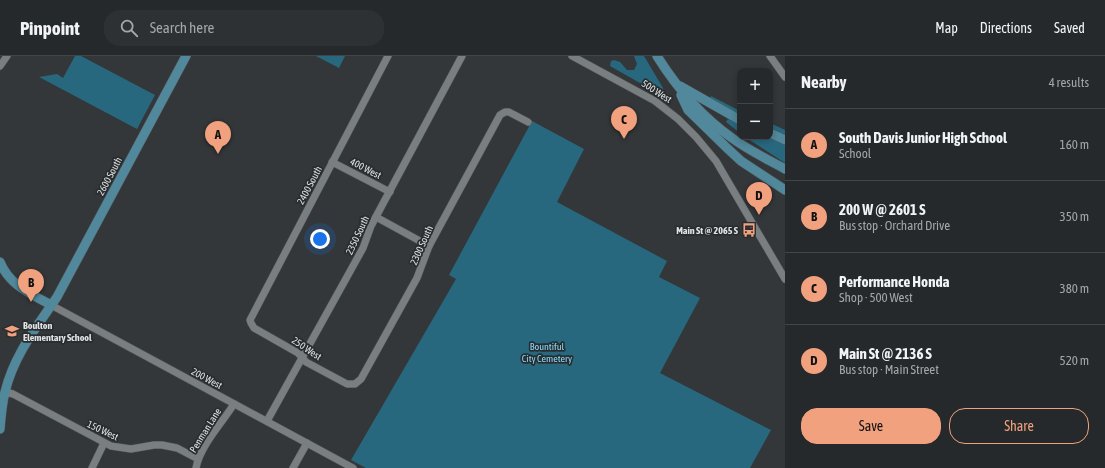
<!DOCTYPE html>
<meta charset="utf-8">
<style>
:root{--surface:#26292b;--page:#2e3133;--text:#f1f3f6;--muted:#a4a6a9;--line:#424547;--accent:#f1a17d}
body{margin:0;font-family:"Asap Condensed",sans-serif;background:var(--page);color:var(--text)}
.controls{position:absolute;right:12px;top:12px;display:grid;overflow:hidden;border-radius:8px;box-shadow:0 2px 6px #0003}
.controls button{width:36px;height:36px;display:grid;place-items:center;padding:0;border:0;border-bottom:1px solid var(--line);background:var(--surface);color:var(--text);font:20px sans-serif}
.you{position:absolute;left:320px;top:183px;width:14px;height:14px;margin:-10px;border:3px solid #fff;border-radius:50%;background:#1a73e8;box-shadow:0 0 0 6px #1a73e833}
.badge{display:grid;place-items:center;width:26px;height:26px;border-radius:50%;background:var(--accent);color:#111;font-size:13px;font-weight:700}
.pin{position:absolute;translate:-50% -33px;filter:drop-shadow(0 1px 2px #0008)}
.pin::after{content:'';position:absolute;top:21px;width:14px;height:12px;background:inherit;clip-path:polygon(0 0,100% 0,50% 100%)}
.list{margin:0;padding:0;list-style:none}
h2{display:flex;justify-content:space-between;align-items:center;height:52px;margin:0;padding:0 16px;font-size:17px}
h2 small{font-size:13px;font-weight:400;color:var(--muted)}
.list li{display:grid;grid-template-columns:26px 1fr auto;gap:12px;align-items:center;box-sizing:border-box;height:72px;padding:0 16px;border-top:1px solid var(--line)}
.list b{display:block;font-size:15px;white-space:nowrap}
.list p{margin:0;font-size:13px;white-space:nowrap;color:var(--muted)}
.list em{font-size:13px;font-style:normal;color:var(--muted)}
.actions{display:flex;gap:8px;padding:12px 16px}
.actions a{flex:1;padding:9px 0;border:1px solid var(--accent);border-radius:16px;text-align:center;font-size:14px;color:var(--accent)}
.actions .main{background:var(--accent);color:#111}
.icon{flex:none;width:22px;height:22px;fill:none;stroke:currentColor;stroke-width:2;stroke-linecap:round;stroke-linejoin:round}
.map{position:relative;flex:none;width:785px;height:412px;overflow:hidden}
header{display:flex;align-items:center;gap:24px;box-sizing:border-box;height:56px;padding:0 20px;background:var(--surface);border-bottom:1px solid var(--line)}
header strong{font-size:19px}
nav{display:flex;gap:22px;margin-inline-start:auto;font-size:14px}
.search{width:280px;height:36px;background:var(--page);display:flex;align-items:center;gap:10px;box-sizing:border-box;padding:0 14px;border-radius:16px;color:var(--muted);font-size:15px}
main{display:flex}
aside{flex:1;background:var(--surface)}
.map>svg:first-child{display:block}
</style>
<header>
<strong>Pinpoint</strong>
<div class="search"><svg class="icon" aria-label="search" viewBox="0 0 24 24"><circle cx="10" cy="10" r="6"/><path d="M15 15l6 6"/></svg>Search here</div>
<nav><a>Map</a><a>Directions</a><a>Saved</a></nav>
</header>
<main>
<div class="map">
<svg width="785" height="412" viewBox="0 0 785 412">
<rect width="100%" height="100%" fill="#333739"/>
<g fill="#28687f">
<polygon points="75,0 81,0 155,39 137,73 39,21 57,18 63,22"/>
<polygon points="316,0 345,0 339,12"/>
<polygon points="634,0 644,0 663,32 663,37 661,39 610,10 611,5 614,4 620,6 627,14 634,14 637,8"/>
<polygon points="711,40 740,55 740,60 710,42"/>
<polygon points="728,63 740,69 740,77 726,66"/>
<polygon points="532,65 584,93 557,146 667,205 659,221 700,242 660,317 771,374 750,412 366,412 351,404 456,223 449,219"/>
<polygon points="770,67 785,74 785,80 770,74"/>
<polygon points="745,81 768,81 785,88 785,107"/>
</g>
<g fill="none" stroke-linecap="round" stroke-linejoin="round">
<defs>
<g id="minor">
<polyline points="388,0 250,264 251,267 254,272 298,297 306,306 347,328 355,328 361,323 417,222 429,190 500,59 505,56 509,56 528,66"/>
<polyline points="572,0 655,45 678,63 696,81 716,105 785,223"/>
<polyline points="770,0 785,21"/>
<polyline points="0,10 7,0"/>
<polyline points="332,106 390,136"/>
<polyline points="376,161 429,190"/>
<polyline points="51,249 353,412"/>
<polyline points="5,336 13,338 111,390 131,393 154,389 162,389 177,392 198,403"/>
<polyline points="267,365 363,192 371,170 462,0"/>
<polyline points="92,412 104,387"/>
<path d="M196 412C200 390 222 367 234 348"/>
<polyline points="293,412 307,387"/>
</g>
<g id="major">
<path d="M657 0C677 32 701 60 732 82 748 94 767 103 785 113"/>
<polyline points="680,30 740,64"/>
<polyline points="681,39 688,54 727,92 741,105 785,134"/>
<polyline points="770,77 785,84"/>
<path d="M0 206C9 229 31 238 51 249"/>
<path d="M0 373C1 360 2 348 5 336 14 299 36 272 57 241L186 0"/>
</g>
</defs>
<use href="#minor" stroke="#515557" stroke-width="8"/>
<use href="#major" stroke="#515557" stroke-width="10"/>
<use href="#minor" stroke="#797e80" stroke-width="7"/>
<use href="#major" stroke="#51889b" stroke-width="9"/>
</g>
<defs>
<symbol id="bus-bare" viewBox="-9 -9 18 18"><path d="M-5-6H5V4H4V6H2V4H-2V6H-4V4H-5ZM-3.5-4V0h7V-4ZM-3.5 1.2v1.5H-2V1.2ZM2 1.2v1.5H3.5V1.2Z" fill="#f1a17d" stroke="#292d2f" stroke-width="2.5" paint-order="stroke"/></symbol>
<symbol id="school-bare" viewBox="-9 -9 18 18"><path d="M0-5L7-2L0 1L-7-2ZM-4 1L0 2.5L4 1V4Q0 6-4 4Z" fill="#f1a17d" stroke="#292d2f" stroke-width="2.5" paint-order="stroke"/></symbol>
</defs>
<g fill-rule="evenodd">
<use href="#bus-bare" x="739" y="164" width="20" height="20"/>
<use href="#school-bare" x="2" y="265" width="20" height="20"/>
</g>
<g text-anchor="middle" stroke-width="3.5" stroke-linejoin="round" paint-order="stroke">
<g font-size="10" fill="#e0e3e4" stroke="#292d2f">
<text transform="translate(657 35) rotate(33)" y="4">500 West</text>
<text transform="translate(366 112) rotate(27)" y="4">400 West</text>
<text transform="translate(109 120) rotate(-62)" y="4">2600 South</text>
<text transform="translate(309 129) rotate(-62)" y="4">2400 South</text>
<text transform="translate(357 179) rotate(-65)" y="4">2350 South</text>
<text transform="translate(421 189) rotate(-66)" y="4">2300 South</text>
<text transform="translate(307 292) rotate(34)" y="4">250 West</text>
<text transform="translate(207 322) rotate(28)" y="4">200 West</text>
<text transform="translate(103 374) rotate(25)" y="4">150 West</text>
<text transform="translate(205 374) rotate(-58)" y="4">Penman Lane</text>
</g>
<g font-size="10" font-weight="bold" fill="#e0e3e4" stroke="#292d2f" text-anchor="end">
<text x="738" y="178">Main St @ 2065 S</text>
<text x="23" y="273" text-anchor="start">Boulton<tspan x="23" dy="12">Elementary School</tspan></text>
</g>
<g font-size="10" fill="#87dbfc" stroke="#292d2f">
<text x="547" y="294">Bountiful<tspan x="547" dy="12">City Cemetery</tspan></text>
</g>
</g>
</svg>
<div class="controls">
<button>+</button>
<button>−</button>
</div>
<div class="you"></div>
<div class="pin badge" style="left:218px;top:98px">A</div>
<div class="pin badge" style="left:31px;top:246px">B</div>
<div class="pin badge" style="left:624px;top:83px">C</div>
<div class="pin badge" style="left:759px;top:159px">D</div>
</div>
<aside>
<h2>Nearby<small>4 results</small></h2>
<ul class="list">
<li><span class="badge">A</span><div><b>South Davis Junior High School</b><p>School</p></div><em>160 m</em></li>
<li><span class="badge">B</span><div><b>200 W @ 2601 S</b><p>Bus stop · Orchard Drive</p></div><em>350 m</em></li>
<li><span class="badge">C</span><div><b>Performance Honda</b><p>Shop · 500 West</p></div><em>380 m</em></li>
<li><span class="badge">D</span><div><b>Main St @ 2136 S</b><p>Bus stop · Main Street</p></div><em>520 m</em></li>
</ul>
<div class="actions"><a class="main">Save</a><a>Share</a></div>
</aside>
</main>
